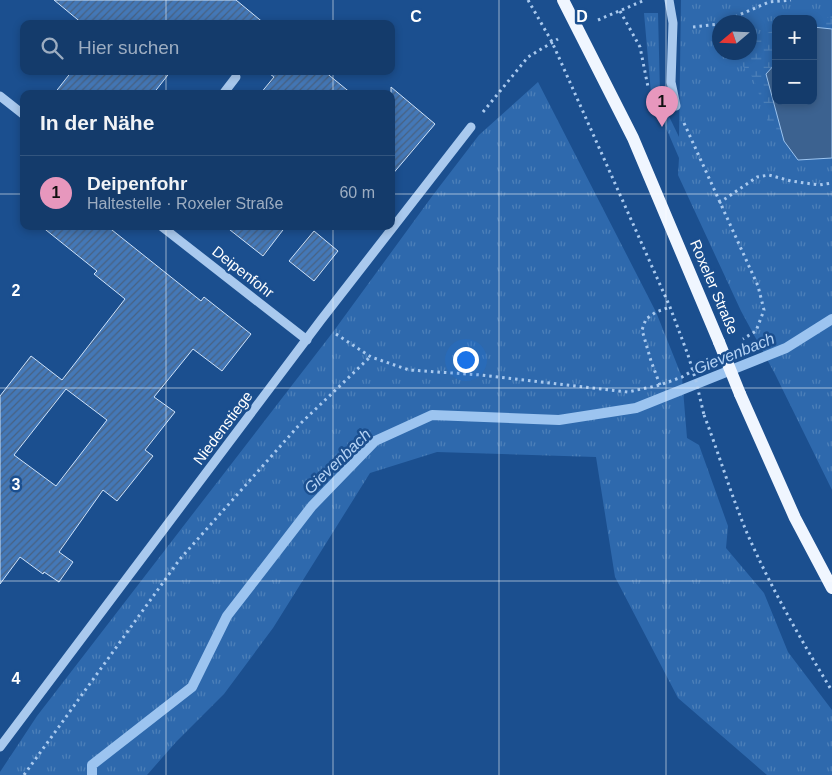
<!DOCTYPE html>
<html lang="de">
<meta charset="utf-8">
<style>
:root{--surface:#143b6b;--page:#1d4271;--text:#f1f3f6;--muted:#9dadc1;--line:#33557e;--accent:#e797bd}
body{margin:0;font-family:Helvetica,sans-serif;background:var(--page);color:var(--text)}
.controls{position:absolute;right:15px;top:15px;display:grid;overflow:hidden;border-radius:10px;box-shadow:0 2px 8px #0003}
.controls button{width:45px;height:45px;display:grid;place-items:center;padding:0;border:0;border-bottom:1px solid var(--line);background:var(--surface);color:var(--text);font:25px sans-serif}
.compass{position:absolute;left:712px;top:15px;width:45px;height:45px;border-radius:50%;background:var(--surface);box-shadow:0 2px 8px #0003;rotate:251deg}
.you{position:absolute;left:465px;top:359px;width:18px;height:18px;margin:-12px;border:4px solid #fff;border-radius:50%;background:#1a73e8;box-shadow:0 0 0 8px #1a73e833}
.badge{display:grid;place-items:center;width:32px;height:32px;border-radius:50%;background:var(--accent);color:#111;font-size:16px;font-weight:700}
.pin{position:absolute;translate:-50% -41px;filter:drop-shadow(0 1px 2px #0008)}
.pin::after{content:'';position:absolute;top:26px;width:18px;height:15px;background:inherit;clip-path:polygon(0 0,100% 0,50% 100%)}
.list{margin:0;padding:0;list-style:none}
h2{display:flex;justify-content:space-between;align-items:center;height:65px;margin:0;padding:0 20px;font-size:21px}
h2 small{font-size:16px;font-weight:400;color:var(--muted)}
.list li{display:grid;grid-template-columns:32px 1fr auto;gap:15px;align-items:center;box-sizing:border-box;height:75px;padding:0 20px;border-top:1px solid var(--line)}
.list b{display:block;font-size:19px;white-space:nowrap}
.list p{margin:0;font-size:16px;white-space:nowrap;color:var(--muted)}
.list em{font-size:16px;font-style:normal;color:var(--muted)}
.icon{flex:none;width:28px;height:28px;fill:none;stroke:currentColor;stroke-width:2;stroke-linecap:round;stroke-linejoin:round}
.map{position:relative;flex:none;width:832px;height:775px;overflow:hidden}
.search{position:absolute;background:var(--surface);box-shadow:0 2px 8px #0003;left:20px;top:20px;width:375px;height:55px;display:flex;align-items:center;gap:12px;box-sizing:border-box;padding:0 18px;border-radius:10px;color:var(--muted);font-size:19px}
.panel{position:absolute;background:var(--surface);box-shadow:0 2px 8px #0003;left:20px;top:90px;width:375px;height:140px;border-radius:10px}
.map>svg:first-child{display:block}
</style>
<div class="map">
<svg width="832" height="775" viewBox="0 0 832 775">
<defs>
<pattern id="grass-tufts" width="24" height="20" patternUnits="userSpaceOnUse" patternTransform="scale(1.25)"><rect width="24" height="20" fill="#2e69ad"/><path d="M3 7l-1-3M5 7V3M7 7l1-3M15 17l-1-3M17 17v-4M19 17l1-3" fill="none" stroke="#4d80b9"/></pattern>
<pattern id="wetland-marsh" width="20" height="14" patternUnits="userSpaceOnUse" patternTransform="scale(1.25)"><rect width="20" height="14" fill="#2e69ad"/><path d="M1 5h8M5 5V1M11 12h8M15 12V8" fill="none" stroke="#4d80b9"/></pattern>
<pattern id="building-hatch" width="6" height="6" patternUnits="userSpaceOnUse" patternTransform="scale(1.25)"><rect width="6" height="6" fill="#4478b7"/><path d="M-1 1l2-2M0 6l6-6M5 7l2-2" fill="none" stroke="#486282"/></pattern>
</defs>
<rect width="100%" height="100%" fill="#1b4f8f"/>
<g fill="url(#grass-tufts)" fill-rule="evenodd">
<path d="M681 0H832V29L813 19H776V63L766 74 784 141 798 159 832 158V490L775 374 741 311 678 175 679 158 651 93 644 13H658L660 93 664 106 679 137ZM720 22H750V52H720Z"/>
<polygon points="538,82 656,312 682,377 687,438 699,445 728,526 726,548 764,593 788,652 832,710 832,775 767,775 678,698 615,577 596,457 437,452 370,473 273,628 224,694 176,742 147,775 0,775 0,772 37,716 333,332 433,195 479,135"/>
</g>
<polygon fill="url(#wetland-marsh)" points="815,16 832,18 832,119 797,138 784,141 768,122 754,79 740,63 743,53 750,52 750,41 776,29 776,101 813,101 813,19 805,19"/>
<polygon fill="#3c6290" stroke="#9cc4f0" points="813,27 832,29 832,158 798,160 784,141 766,74 776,63 776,101 813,101"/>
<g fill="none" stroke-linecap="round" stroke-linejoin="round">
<polyline stroke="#9cc4f0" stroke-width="10" points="92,775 92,765 192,687 227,616 312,506 375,441 432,415 559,420 636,408 786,348 832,319"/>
</g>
<g fill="url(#building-hatch)" stroke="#cfe3fa" fill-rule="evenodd">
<polygon points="54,0 236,0 265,24 83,24"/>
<polygon points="72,71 171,71 153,94 54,94"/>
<polygon points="266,71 324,71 352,94 260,94 274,77"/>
<polygon points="391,87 435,124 391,176"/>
<path d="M41 226H107L201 301 204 297 251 334 222 371 193 349 154 397 175 412 145 450 153 456 117 501 103 490 59 552 73 562 59 582 44 572 43 574 20 557 0 584V396L31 356 62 380 125 299 94 274 97 271ZM66 389 107 420 56 486 14 455Z"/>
<polygon points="225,226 286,226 263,256"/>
<polygon points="314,231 338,251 314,281 289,261"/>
</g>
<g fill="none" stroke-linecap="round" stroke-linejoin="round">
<g stroke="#a9c9ee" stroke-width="3" stroke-dasharray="2.5 4" stroke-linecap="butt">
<polyline points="528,0 552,42 670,307 688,355"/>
<polyline points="620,11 640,47 648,87"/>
<polyline points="598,20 645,0"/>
<polyline points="723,22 769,2 791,0"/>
<polyline points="693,27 720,24"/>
<polyline points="483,112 528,57 558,39"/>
<polyline points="684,123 758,286 764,310 756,331 743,339"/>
<polyline points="719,203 757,177 769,175 791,181 819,185 832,183"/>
<polyline points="336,334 371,357 409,370 481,375 628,392 660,385 682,377 704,364"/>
<polyline points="660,385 651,361 642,330 646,319 656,312 670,307"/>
<path d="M704 415C719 454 731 495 747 533 771 588 801 640 832 691"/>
<polyline points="24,775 180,559 300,424 370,357"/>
</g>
<g stroke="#a9c9ee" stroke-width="9">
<polyline points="669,0 673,23 671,82 676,106"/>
<polyline points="223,94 236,77"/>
<polyline points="0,96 24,115"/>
<polyline points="161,226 307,340"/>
<polyline points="0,747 321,320 471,127"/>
</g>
<g stroke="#f0f6ff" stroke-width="12">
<polyline points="563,0 633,138 719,342"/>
<polyline points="740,394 795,518 832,588"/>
</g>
<polyline stroke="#a9c9ee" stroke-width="3" stroke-dasharray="2.5 4" stroke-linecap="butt" points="688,355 696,381 704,415"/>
<polyline stroke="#f0f6ff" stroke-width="12" points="719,342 740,394"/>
</g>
<path fill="none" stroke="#fff" stroke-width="1" stroke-opacity="0.55" d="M166 0V24M333 0V24M499 0V775M666 0V775M166 71V94M333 71V94M0 194H24M391 194H832M166 226V775M333 226V775M0 388H832M0 581H832"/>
<g text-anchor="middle" stroke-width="5" stroke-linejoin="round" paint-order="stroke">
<g font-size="15" fill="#fff" stroke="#1b4f8f">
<text transform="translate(243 272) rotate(38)" y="5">Deipenfohr</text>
<text transform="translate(714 287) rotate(67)" y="5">Roxeler Straße</text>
<text transform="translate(223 428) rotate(-53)" y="5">Niedenstiege</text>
</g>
<g font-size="16" font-style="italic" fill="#b5d3f5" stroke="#1b4f8f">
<text transform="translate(734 353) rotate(-22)" y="6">Gievenbach</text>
<text transform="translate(337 461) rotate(-44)" y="6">Gievenbach</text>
</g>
</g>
<g font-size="16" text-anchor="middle" font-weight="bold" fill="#fff" stroke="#1b4f8f" stroke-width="5" stroke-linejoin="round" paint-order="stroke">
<text x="416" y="22">C</text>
<text x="582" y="22">D</text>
<text x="16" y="296">2</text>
<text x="16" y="490">3</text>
<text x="16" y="684">4</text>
</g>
</svg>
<div class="controls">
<button>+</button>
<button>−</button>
</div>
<svg class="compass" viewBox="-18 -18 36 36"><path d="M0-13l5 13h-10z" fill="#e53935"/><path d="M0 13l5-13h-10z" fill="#9dadc1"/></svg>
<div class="you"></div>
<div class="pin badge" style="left:662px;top:127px">1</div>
<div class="search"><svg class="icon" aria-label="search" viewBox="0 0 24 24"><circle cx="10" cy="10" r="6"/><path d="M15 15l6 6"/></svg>Hier suchen</div>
<section class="panel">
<h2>In der Nähe<small></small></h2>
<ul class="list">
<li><span class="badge">1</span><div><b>Deipenfohr</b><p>Haltestelle · Roxeler Straße</p></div><em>60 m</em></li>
</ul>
</section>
</div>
